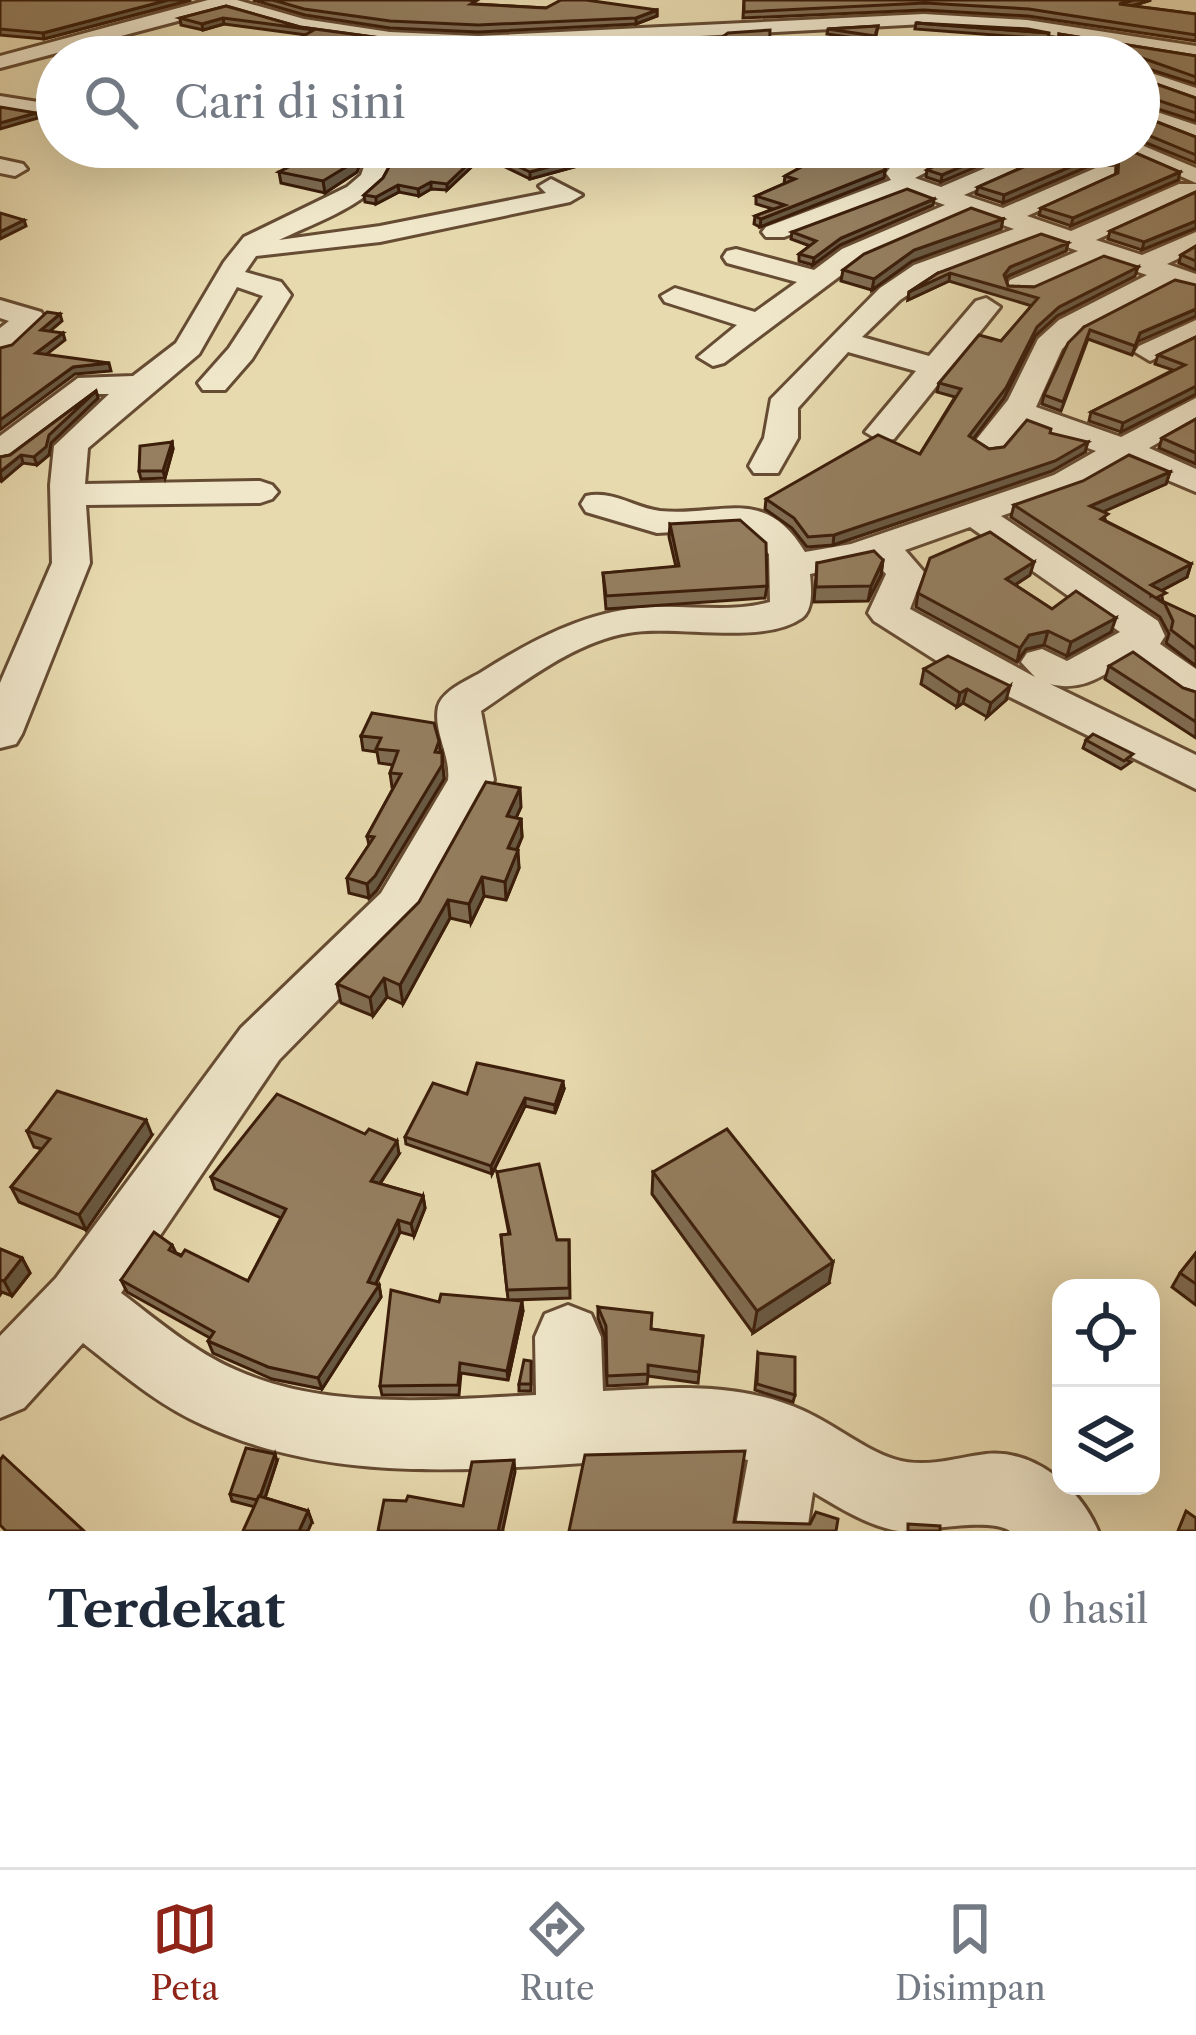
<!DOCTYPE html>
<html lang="id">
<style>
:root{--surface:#fff;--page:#f2f2f3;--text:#1f2937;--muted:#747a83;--line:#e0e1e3;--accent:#8f2418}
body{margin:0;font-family:"Libre Caslon Text",serif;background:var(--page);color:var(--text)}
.controls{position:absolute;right:36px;bottom:36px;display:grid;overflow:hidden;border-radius:24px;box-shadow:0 12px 48px #0002}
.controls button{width:108px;height:108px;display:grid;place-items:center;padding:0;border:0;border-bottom:3px solid var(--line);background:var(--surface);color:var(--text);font:60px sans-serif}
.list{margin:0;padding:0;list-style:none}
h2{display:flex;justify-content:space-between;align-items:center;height:156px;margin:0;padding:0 48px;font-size:51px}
h2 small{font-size:39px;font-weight:400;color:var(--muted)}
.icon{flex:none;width:66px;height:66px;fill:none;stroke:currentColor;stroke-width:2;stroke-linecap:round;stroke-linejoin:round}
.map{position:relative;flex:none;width:1196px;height:1531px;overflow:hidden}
.search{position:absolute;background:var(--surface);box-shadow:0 12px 48px #0002;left:36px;right:36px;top:36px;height:132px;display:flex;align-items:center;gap:30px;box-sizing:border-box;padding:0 42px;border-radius:66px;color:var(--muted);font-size:45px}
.sheet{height:336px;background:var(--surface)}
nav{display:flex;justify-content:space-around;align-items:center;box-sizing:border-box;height:168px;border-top:3px solid var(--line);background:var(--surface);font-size:33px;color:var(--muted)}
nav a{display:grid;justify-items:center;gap:6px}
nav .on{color:var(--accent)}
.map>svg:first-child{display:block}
</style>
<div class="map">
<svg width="1196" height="1531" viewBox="0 0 1196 1531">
<rect width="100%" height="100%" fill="#e8daaf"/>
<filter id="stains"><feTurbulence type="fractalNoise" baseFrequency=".00167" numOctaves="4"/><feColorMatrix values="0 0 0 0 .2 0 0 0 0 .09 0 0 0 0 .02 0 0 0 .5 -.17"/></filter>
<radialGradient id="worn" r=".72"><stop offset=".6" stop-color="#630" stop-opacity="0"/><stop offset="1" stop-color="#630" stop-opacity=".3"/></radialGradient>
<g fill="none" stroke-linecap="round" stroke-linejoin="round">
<defs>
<g id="minor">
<polygon points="208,0 237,0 304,19 390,32 478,36 924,14 1027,20 1196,46 1196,58 1027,31 924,24 478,48 390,43 302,29 227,8 0,68 0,56"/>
<polygon points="1139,69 1196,88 1196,101 1139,82"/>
<polygon points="0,96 57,105 57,117 0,108"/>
<polygon points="1139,106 1196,125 1196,140 1139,119"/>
<polygon points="1139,144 1196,168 1196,183 1115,147"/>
<path d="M371 147H401C388 159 389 175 376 187 351 211 310 225 279 240L380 226 546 193 539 186 551 179 582 195 570 202 380 242 256 256 245 272 281 282 291 295 252 359 225 390H203L198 383 229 348 263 296 237 287 199 354 88 448 85 484 260 481 272 485 278 492 272 499 260 503 86 505 90 563 22 734 16 744 0 748V683L52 563 50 485 54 446 109 394H96L12 459 0 462V436L78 378 133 376 176 343 224 262 244 237 347 187 361 175Z"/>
<polygon points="824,147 919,150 879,166"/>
<path d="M943 147H974L915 178 941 187 1034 147H1050V157L964 195 1003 208 1098 167H1114V177L1027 216 1071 231 1179 184H1196V194L1096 240 1142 255 1196 232V250L1167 264 1196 274V291L1172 284 1079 332 1062 349 1036 407 1121 437 1196 398V421L1149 448 1196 469V492L1125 462 1078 489 1001 516 1158 621 1165 636 1160 644 1196 669V702L1181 698 1129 660C1102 676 1082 692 1050 684L1196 755V789L937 661 874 621 868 613 886 574 874 561 810 574C811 586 814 609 802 618 762 646 675 624 628 633 575 642 525 681 481 711L494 780 417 919 279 1060 121 1293C157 1320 194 1352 236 1370 327 1411 439 1400 536 1395L535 1337 545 1314 568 1305 591 1314 601 1337 603 1391C673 1387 740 1382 804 1411 835 1425 863 1449 894 1459 926 1469 954 1458 986 1454 1036 1449 1081 1490 1098 1531H1010C989 1517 929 1531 899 1531 870 1527 838 1507 813 1492L807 1531H735L748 1460 733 1457C558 1455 369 1502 203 1425 158 1405 121 1373 83 1343L24 1408 0 1418V1336L56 1278 241 1028 381 893 448 780C451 756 433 731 438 707 442 691 466 681 480 673 532 640 588 610 650 607 690 605 732 613 770 602L769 554 741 528 657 533 586 512 581 504 586 496C613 490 635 508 660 511 722 517 764 484 805 552L851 544 1054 475 1096 451 1023 424 1001 452 989 455 972 445 1008 400 1038 339 1059 320 1147 275 1102 260 1030 292H1010L1006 286 1010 280 1078 251 1039 237 934 277 900 300 862 337 929 356 976 301 986 298 1000 307 894 439 882 442 865 432 916 371 848 352 798 408V438L778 473H754L749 466 764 438 771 399 880 288 914 265 1014 229 969 213 860 261 724 363 713 366 698 357 737 325 665 302 661 296 675 288 755 312 797 282 727 263 723 257 727 251 736 249 814 270 842 249 945 205 906 191 784 237H766L762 232 766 227 891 180 886 173 890 168ZM970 527 1120 632 1067 661 1042 649 1027 653 1021 662 1035 677 910 609 924 572 905 550Z"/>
<polygon points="0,159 23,164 27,169 15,176 0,173"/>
<polygon points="0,300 41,312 45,318 11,349 0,352 0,328 9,321 0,318"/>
<polygon points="1196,320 1196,340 1150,361 1135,352 1139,346"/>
</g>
</defs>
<use href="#minor" stroke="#664c33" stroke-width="6"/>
<use href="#minor" fill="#f0e7cb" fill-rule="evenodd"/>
</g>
<g fill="#806d53" stroke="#3b1d0a" stroke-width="3">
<polygon points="0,0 191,0 44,39 0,35"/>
<polygon points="253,0 468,0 476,4 546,8 657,10 657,16 636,24 478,32 390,28 305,15"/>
<polygon points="744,0 1151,0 1132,6 1196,14 1196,41 1028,16 924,10 743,18"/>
<polygon points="226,6 300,27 411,42 412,49 224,24 203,30 181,25 180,18"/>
<polygon points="916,23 1049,33 1048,39 915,29"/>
<polygon points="878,26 875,41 827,34 828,29"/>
<polygon points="1059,34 1196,56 1196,84 1139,66 1139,57 1058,43"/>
<polygon points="1139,78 1196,98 1196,121 1139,103"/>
<polygon points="1139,115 1196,137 1196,163 1139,140"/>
<polygon points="400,147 580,147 593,159 581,165 530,179 483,156 447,190 431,189 419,196 399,192 376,204 365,202 364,195 383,178"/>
<polygon points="753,147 834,147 885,170 884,178 760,227 754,224 755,216 773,209 756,204 756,196 784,184 785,176 807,164"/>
<polygon points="971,147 941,182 926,177 927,170"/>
<polygon points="1053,147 1122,147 1178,180 1071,226 1039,215 1041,208 1116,174 1117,164 1096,163 1003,203 976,194 978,187 1052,154"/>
<polygon points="363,156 357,172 325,193 281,183 279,172"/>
<polygon points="1196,192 1196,228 1142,250 1108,239 1110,231"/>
<polygon points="933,205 840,245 813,265 799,261 799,254 810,246 791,239 792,232"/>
<polygon points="1003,219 1001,229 912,261 872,290 841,281 843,270"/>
<polygon points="1068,243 1066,251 1008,276 1006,279 1008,286 1034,287 1135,276 1057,316 1035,336 1004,398 973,439 989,449 1004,447 1050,433 1085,452 1052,471 833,545 807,547 792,528 765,509 766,499 920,454 955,397 937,392 939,383 1001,341 1032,306 949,281 908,300 909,292 938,273"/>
<polygon points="1196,246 1196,270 1179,263 1181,255"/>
<polygon points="1084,327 1137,342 1132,355 1088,339 1061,411 1042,404 1044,395"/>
<polygon points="1196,337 1196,394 1121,432 1089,421 1091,412 1173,370 1155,364 1158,355"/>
<polygon points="96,391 98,398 51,443 49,455 37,465 23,463 0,481 0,457 10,455"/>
<polygon points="1196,419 1196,464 1159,448 1162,438"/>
<polygon points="172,442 173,449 165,478 141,479 139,471"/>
<polygon points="1170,472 1166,484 1102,512 1106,521 1191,564 1187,577 1161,591 1163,602 1196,617 1196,666 1166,643 1169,634 1160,617 1011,517 1014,505"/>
<polygon points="670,524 767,586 765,598 606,609 603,573 676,567 669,537"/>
<polygon points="883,560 881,575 868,601 814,602 817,563"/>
<polygon points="1030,575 1015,585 1052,609 1111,632 1067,656 1044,645 1026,649 1017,662 916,607 918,593"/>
<polygon points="1109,666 1196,692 1196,738 1105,679"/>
<polygon points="924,669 1006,700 987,717 963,703 957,707 921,684"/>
<polygon points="361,736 439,741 444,779 377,890 369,898 349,893 347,878 369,845 367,836 394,787 392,787 390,773 393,765 379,763 377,752 363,750"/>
<polygon points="1086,740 1131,762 1121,769 1083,748"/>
<polygon points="521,807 516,818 521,819 522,837 517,850 519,868 506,900 484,896 471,923 450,918 403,1004 387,997 373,1016 341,1003 337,984"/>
<polygon points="564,1089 555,1113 525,1106 492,1174 406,1144 405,1137 467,1094"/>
<polygon points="27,1131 152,1135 86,1230 19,1202 11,1187 42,1149 34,1147"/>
<polygon points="399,1154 380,1184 423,1196 425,1208 414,1236 400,1232 376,1284 379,1285 381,1297 322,1389 272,1379 213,1353 208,1341 210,1338 127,1292 121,1280 172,1245 176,1253 248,1281 281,1218 215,1189 211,1177"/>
<polygon points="497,1172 557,1240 569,1240 570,1298 514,1300 523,1311 508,1380 461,1373 459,1395 382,1395 380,1386 508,1299 501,1235 509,1234"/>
<polygon points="653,1172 829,1283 753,1333 652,1194"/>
<polygon points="0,1249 22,1258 30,1273 12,1296 2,1292 0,1295"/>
<polygon points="1196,1253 1196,1305 1172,1287 1180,1273"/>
<polygon points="598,1307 651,1329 703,1336 698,1383 648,1376 647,1384 607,1386 605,1337 598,1318"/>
<polygon points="758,1353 795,1395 793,1402 755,1390"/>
<polygon points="531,1361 531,1391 519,1391 519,1384"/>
<polygon points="277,1461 265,1498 308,1511 312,1522 232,1501 230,1494"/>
</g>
<g fill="#685943" stroke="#3b1d0a" stroke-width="3">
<polygon points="168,0 191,0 44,39 43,33"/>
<polygon points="1133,0 1151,0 1118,10 1119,4"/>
<polygon points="657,10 657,16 636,24 636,18"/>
<polygon points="223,18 224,24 203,30 202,24"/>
<polygon points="411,42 412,49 396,57 382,57"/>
<polygon points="36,113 38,118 0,129 0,123"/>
<polygon points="362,147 363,156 357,172 325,193 323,181"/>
<polygon points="1007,147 1023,147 941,182 942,175"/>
<polygon points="483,150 483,156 447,190 447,184"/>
<polygon points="593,153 593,159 581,165 530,179 530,172"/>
<polygon points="1098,155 1096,163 1003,203 1004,195"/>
<polygon points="885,170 884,178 760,227 761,219"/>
<polygon points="1180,172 1178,180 1071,226 1073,218"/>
<polygon points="431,182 431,189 419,196 418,189"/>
<polygon points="398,185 399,192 376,204 376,197"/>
<polygon points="934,199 933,205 840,245 813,265 814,258 841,238"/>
<polygon points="1003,219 1001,229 912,261 872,290 874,279 914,250"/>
<polygon points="24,220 26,226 0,239 0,232"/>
<polygon points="1196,221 1196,228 1142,250 1144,242"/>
<polygon points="1068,243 1066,251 1008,276 1002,284 1004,275 1010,267"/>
<polygon points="1138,267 1135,276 1057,316 1035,336 1004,398 968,446 969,436 1037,327 1059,307"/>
<polygon points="950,273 949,281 908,300 909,292"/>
<polygon points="1196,309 1196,316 1137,342 1132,355 1140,333"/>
<polygon points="60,314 62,321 43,337 41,330"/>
<polygon points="63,333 65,340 38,361 36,353"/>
<polygon points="109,363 111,371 75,374 0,430 0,420 73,367"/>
<polygon points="1196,386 1196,394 1121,432 1123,423"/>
<polygon points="96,391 98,398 51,443 49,455 37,465 34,457 49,435"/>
<polygon points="172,442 173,449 165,478 163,471"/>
<polygon points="1088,442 1085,452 1052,471 833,545 834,535"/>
<polygon points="21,455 23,463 2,481 0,472"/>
<polygon points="1170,472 1166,484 1087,519 1090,506"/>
<polygon points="883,560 881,575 868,601 871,586"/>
<polygon points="1034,562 1030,575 1002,593 1006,579"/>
<polygon points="1191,564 1187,577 1151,596 1151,585"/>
<polygon points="1116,618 1111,632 1067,656 1071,642"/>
<polygon points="1048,631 1044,645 1026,649 1017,662 1020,648 1029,635"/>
<polygon points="1010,686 1006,700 987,717 991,703"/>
<polygon points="967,689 963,703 957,707 960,693"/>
<polygon points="442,753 444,779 377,890 369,898 367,884"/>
<polygon points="520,788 521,807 508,835 507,816"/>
<polygon points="521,819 522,837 509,867 508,848"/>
<polygon points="518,850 519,868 506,900 505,882"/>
<polygon points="482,877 484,896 471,923 469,904"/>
<polygon points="448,900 450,918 403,1004 400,985"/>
<polygon points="384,978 387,997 373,1016 370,998"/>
<polygon points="563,1081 564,1089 555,1113 555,1105"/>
<polygon points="525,1098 525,1106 492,1174 491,1166"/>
<polygon points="146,1120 152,1135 86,1230 79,1215"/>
<polygon points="397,1141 399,1154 373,1194 371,1181"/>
<polygon points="423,1196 425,1208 414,1236 411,1224"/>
<polygon points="398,1220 400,1232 371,1294 368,1282"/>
<polygon points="22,1258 30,1273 12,1296 4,1281"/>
<polygon points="833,1262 829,1283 753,1333 757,1311"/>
<polygon points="379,1285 381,1297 322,1389 318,1378"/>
<polygon points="522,1301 523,1311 508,1380 507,1371"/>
<polygon points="275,1454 277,1461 262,1507 259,1500"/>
<polygon points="514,1460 515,1472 503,1529 503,1531 498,1531"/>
<polygon points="308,1511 312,1522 308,1531 299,1531"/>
</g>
<g fill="#957f60" stroke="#3b1d0a" stroke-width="3">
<polygon points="0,0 168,0 43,33 0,29"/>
<polygon points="273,0 468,0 476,1 471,4 546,8 561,0 586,0 657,10 636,18 478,25 390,21 304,9"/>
<polygon points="744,0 1133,0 1119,4 1196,14 1196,35 1029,9 925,3 744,12"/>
<polygon points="226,6 300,27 411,42 382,57 266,57 314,30 223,18 202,24 180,18"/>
<polygon points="916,23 1028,29 1049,33"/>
<polygon points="878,26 875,36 828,29"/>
<polygon points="770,30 769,57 694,57 728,33"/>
<polygon points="1059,34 1196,56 1196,77 1142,58 1139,60 1139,57 973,57 1060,42"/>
<polygon points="1139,78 1196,98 1196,113 1142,95 1139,97"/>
<polygon points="0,107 36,113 0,123"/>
<polygon points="1139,115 1196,137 1196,155 1143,133 1139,133"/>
<polygon points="351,147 361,147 356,161 323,181 279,172 314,154"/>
<polygon points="400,147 580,147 593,153 581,158 530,172 483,150 447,184 431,182 418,189 398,185 376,197 364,195 383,178"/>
<polygon points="777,147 834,147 884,162 885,170 761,219 755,216 785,205 756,196 795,179 785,176 816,159"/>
<polygon points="971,147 1007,147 942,175 927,170"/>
<polygon points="1054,147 1122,147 1180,172 1073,218 1041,208 1118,173 1119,156 1098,155 1004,195 978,187 1053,154"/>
<polygon points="907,189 934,199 841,238 814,258 799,254 816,241 792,232"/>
<polygon points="1196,192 1196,221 1144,242 1110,231"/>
<polygon points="971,208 1003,219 914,250 874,279 843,270 864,254"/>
<polygon points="0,213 24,220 0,232"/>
<polygon points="1041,234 1068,243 1010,267 1004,275 1008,286 1034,287 1104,256 1138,267 1059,307 1037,327 1006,388 969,436 989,449 1004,447 1027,420 1051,429 1050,433 1088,442 1055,461 834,535 808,537 794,518 766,499 878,435 920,454 961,389 939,383 979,335 1001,341 1038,298 950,273 909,292 938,273"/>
<polygon points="1196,246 1196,261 1181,255"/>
<polygon points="1175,280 1196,285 1196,309 1140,333 1135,346 1090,330 1063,402 1044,395 1068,343 1084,327"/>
<polygon points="47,312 60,314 41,330 63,333 36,353 109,363 73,367 0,420 0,348 12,345"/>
<polygon points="1196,337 1196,386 1123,423 1091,412 1185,365 1158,355"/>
<polygon points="96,391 49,435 46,447 34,457 21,455 0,472 0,457 10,455"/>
<polygon points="1196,419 1196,453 1162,438"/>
<polygon points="172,442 163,471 139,471 140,446"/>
<polygon points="1129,455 1170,472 1090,506 1108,514 1101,519 1191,564 1151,585 1166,593 1156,598 1196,617 1196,649 1171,630 1173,621 1165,604 1014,505 1083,481"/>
<polygon points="740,520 766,543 767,586 606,596 603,573 679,566 670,524"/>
<polygon points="990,532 1034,562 1006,579 1052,609 1076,591 1116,618 1071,642 1048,631 1029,635 1020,648 918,593 930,558"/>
<polygon points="874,551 883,560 871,586 816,587 817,563"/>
<polygon points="1133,652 1183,688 1196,692 1196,722 1109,666"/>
<polygon points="948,656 1010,686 991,703 967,689 960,693 924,669"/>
<polygon points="372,713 434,723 439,741 435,752 442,753 442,765 375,876 367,884 347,878 374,837 367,836 401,774 390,773 398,751 376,749 381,738 361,736"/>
<polygon points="1093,734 1133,754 1124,761 1086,740"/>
<polygon points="486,782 520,788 507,816 521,819 508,848 518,850 505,882 482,877 469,904 448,900 400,985 384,978 370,998 337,984 419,902"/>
<polygon points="477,1063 563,1081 555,1105 525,1098 491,1166 405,1137 433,1083 467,1094"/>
<polygon points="57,1091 146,1120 79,1215 11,1187 50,1139 27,1131"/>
<polygon points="277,1094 365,1134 369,1129 397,1141 371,1181 423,1196 411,1224 398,1220 368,1282 379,1285 318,1378 268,1367 208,1341 214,1332 121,1280 154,1232 172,1245 169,1250 181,1256 185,1250 248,1281 286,1209 211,1177"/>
<polygon points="727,1129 833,1262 757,1311 653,1172"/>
<polygon points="539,1164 557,1240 569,1240 569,1288 507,1290 501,1235 510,1234 497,1172"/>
<polygon points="0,1249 22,1258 4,1281 0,1280"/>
<polygon points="1196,1253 1196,1284 1180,1273"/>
<polygon points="391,1290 439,1302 441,1294 522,1301 507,1371 460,1363 458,1385 380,1386"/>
<polygon points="598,1307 652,1313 651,1329 703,1336 699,1372 648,1365 648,1374 607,1376 606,1326"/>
<polygon points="758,1353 795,1357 795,1395 757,1384"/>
<polygon points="524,1360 531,1361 531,1384 519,1384"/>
<polygon points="246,1448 275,1454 260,1496 259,1496 257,1500 230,1494"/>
<polygon points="745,1451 734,1522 810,1524 816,1512 838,1519 836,1531 569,1531 585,1455"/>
<polygon points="3,1456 84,1531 6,1531 0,1525 0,1460"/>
<polygon points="514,1460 498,1531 378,1531 384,1500 406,1501 408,1496 463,1506 472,1462"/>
<polygon points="259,1496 308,1511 299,1531 243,1531"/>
<polygon points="1186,1511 1196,1518 1196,1531 1178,1531"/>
<polygon points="908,1524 940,1526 940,1531 908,1531"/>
</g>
<rect width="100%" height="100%" filter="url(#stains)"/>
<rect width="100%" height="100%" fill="url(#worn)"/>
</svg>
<div class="controls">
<button><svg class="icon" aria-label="locate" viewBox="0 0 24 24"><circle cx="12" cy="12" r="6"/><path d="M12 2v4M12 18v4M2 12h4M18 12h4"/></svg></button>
<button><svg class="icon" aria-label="layers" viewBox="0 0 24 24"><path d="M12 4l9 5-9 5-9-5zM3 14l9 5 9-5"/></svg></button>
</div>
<div class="search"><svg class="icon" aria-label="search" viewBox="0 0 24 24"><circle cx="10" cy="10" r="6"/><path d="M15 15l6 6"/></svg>Cari di sini</div>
</div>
<section class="sheet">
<h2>Terdekat<small>0 hasil</small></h2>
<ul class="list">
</ul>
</section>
<nav>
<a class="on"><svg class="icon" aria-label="map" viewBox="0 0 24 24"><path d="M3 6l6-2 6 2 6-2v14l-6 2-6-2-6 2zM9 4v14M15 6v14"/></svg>Peta</a>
<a><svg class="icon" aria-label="directions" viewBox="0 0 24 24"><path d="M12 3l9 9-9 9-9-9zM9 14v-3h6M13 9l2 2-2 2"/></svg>Rute</a>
<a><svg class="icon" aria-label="saved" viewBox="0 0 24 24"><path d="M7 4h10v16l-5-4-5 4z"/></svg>Disimpan</a>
</nav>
